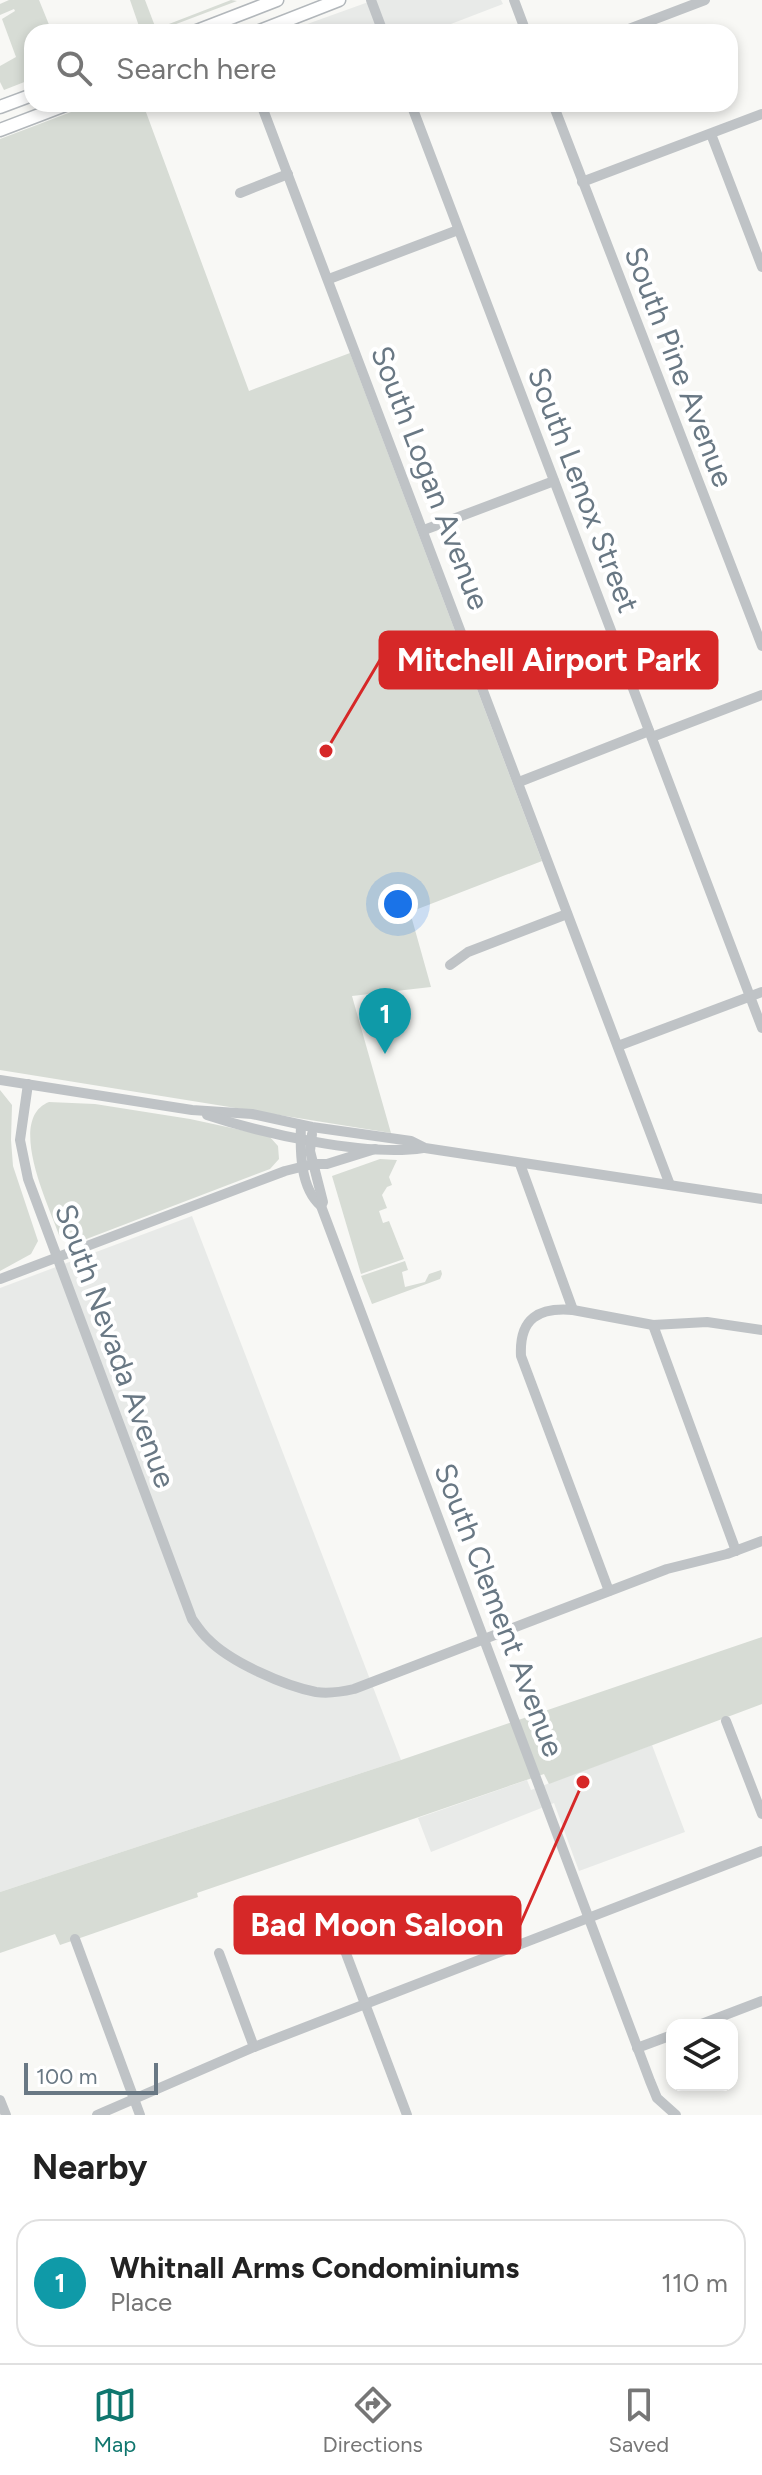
<!DOCTYPE html>
<style>
:root{--surface:#fff;--page:#f2f2f2;--text:#222;--muted:#767676;--line:#e0e0e0;--accent:#0f766e}
body{margin:0;font-family:Figtree,sans-serif;background:var(--page);color:var(--text)}
.controls{position:absolute;right:24px;bottom:24px;display:grid;overflow:hidden;border-radius:16px;box-shadow:0 4px 12px #0003}
.controls button{width:72px;height:72px;display:grid;place-items:center;padding:0;border:0;border-bottom:2px solid var(--line);background:var(--surface);color:var(--text);font:40px sans-serif}
.scale{position:absolute;left:24px;bottom:20px;width:134px;box-sizing:border-box;padding-left:8px;border:4px solid #697884;border-top:0;font-size:22px;line-height:28px;white-space:nowrap;color:#697884;-webkit-text-stroke:6px #fff;paint-order:stroke}
.you{position:absolute;left:398px;top:904px;width:28px;height:28px;margin:-20px;border:6px solid #fff;border-radius:50%;background:#1a73e8;box-shadow:0 0 0 12px #1a73e833}
.badge{display:grid;place-items:center;width:52px;height:52px;border-radius:50%;background:var(--accent);color:#fff;font-size:26px;font-weight:700}
.pin{position:absolute;translate:-50% -66px;filter:drop-shadow(0 2px 4px #0008)}
.pin::after{content:'';position:absolute;top:42px;width:28px;height:24px;background:inherit;clip-path:polygon(0 0,100% 0,50% 100%)}
.list{margin:0;padding:0;list-style:none}
h2{display:flex;justify-content:space-between;align-items:center;height:104px;margin:0;padding:0 32px;font-size:34px}
h2 small{font-size:26px;font-weight:400;color:var(--muted)}
.list li{display:grid;grid-template-columns:52px 1fr auto;gap:24px;align-items:center;box-sizing:border-box;height:128px;margin:0 16px 16px;padding:0 16px;border:2px solid var(--line);border-radius:24px}
.list b{display:block;font-size:30px;white-space:nowrap}
.list p{margin:0;font-size:26px;white-space:nowrap;color:var(--muted)}
.list em{font-size:26px;font-style:normal;color:var(--muted)}
.icon{flex:none;width:44px;height:44px;fill:none;stroke:currentColor;stroke-width:2;stroke-linecap:round;stroke-linejoin:round}
.map{position:relative;flex:none;width:762px;height:2115px;overflow:hidden}
.search{position:absolute;background:var(--surface);box-shadow:0 4px 12px #0003;left:24px;right:24px;top:24px;height:88px;display:flex;align-items:center;gap:20px;box-sizing:border-box;padding:0 28px;border-radius:24px;color:var(--muted);font-size:30px}
.sheet{height:248px;background:var(--surface)}
nav{display:flex;justify-content:space-around;align-items:center;box-sizing:border-box;height:112px;border-top:2px solid var(--line);background:var(--surface);font-size:22px;color:var(--muted)}
nav a{display:grid;justify-items:center;gap:4px}
nav .on{color:var(--accent)}
.map>svg:first-child{display:block}
</style>
<div class="map">
<svg width="762" height="2115" viewBox="0 0 762 2115">
<rect width="100%" height="100%" fill="#f8f8f5"/>
<g fill="#e8eae8">
<polygon points="374,0 501,0 503,4 430,32 285,32"/>
<polygon points="192,1216 401,1760 0,1892 0,1288"/>
<polygon points="652,1745 685,1832 579,1871 554,1803 431,1852 418,1818 527,1780 531,1790"/>
</g>
<g fill="#d7dcd5">
<polygon points="9,0 39,0 52,32 32,32 32,79 4,90 0,82 0,66 16,57 2,19 15,11 14,9 0,15 0,4"/>
<polygon points="130,0 145,0 156,29 231,0 237,1 155,32 141,32"/>
<polygon points="92,104 143,104 249,391 350,353 542,861 410,912 431,987 352,996 391,1133 0,1070 0,139"/>
<polygon points="0,1090 12,1105 11,1140 13,1166 38,1241 31,1254 0,1271"/>
<path d="M49 1102 95 1104 190 1119 269 1136 278 1146 279 1159 270 1169 76 1243 66 1242 59 1235C49 1206 6 1119 49 1102Z"/>
<polygon points="380,1159 397,1160 389,1177 392,1185 387,1187 382,1195 387,1208 379,1211 383,1223 389,1221 404,1259 361,1274 332,1176"/>
<polygon points="405,1261 408,1270 402,1272 405,1287 425,1282 429,1274 441,1270 442,1274 440,1279 372,1304 361,1276"/>
<polygon points="762,1637 762,1704 549,1784 544,1774 197,1893 198,1897 60,1945 55,1934 0,1953 0,1892 401,1760"/>
</g>
<g fill="none" stroke-linecap="round" stroke-linejoin="round">
<defs>
<g id="major">
<polyline points="194,32 277,0"/>
<polyline points="257,32 339,0"/>
<polyline points="0,107 32,95"/>
<polyline points="0,130 68,104"/>
</g>
</defs>
<use href="#major" stroke="#b2b7bb" stroke-width="15"/>
<g stroke="#bfc3c6" stroke-width="10">
<polyline points="371,0 383,32"/>
<polyline points="514,0 526,32"/>
<polyline points="229,19 234,32"/>
<polyline points="621,32 705,0"/>
<polyline points="261,104 670,1185"/>
<polyline points="411,104 762,1028"/>
<polyline points="553,104 762,646"/>
<polyline points="711,134 762,267"/>
<polyline points="582,182 762,114"/>
<polyline points="240,193 288,174"/>
<polyline points="329,279 458,230"/>
<polyline points="424,530 554,481"/>
<polyline points="652,737 762,695"/>
<polyline points="519,782 649,731"/>
<polyline points="450,965 468,952 567,914"/>
<polyline points="618,1046 762,992"/>
<polyline points="0,1080 192,1110 252,1114 312,1127 411,1141 425,1148 438,1150 762,1199"/>
<path d="M28 1084 20 1140 28 1179 192 1619C197 1626 202 1634 208 1639 230 1662 285 1686 316 1692 329 1694 341 1692 354 1689L667 1569 727 1554 762 1541"/>
<path d="M207 1115C261 1133 366 1157 423 1148"/>
<path d="M301 1125C300 1151 300 1188 321 1206L650 2081 657 2098 676 2115"/>
<polyline points="312,1134 310,1151 323,1202 321,1206"/>
<path d="M520 1164 573 1310C539 1307 519 1318 521 1356L609 1591"/>
<polyline points="0,1279 285,1171 313,1164 327,1164 375,1149"/>
<polyline points="573,1310 653,1325 707,1322 762,1330"/>
<polyline points="653,1325 736,1551"/>
<polyline points="726,1721 762,1814"/>
<polyline points="330,1911 407,2115"/>
<polyline points="75,1939 140,2115"/>
<polyline points="219,1953 254,2047"/>
<polyline points="699,2025 762,2001"/>
<polyline points="637,2048 672,2035"/>
<polyline points="0,2100 6,2115"/>
<polyline points="97,2115 254,2047 762,1851"/>
</g>
<use href="#major" stroke="#fff" stroke-width="12"/>
</g>
<g text-anchor="middle" stroke-width="8" stroke-linejoin="round" paint-order="stroke">
<g font-size="30" fill="#697884" stroke="#fff">
<text transform="translate(679 367) rotate(69)" y="10">South Pine Avenue</text>
<text transform="translate(430 478) rotate(69)" y="10">South Logan Avenue</text>
<text transform="translate(583 490) rotate(69)" y="10">South Lenox Street</text>
<text transform="translate(115 1346) rotate(70)" y="10">South Nevada Avenue</text>
<text transform="translate(499 1610) rotate(69)" y="10">South Clement Avenue</text>
</g>
</g>
<path fill="none" stroke="#d62828" stroke-width="3" d="M326 751L380 660M583 1782L520 1925"/>
<g fill="#d62828" stroke="#fff" stroke-width="3">
<circle cx="326" cy="751" r="8"/>
<circle cx="583" cy="1782" r="8"/>
</g>
<g fill="#d62828" stroke="#d62828" stroke-width="3">
<rect x="380" y="632" width="337" height="56" rx="8"/>
<rect x="235" y="1897" width="285" height="56" rx="8"/>
</g>
<g font-size="32" text-anchor="middle" font-weight="bold" fill="#fff">
<text x="549" y="671">Mitchell Airport Park</text>
<text x="377" y="1936">Bad Moon Saloon</text>
</g>
</svg>
<div class="controls">
<button><svg class="icon" aria-label="layers" viewBox="0 0 24 24"><path d="M12 4l9 5-9 5-9-5zM3 14l9 5 9-5"/></svg></button>
</div>
<div class="scale">100 m</div>
<div class="you"></div>
<div class="pin badge" style="left:385px;top:1054px;background:#0f9aa8">1</div>
<div class="search"><svg class="icon" aria-label="search" viewBox="0 0 24 24"><circle cx="10" cy="10" r="6"/><path d="M15 15l6 6"/></svg>Search here</div>
</div>
<section class="sheet">
<h2>Nearby<small></small></h2>
<ul class="list">
<li><span class="badge" style="background:#0f9aa8">1</span><div><b>Whitnall Arms Condominiums</b><p>Place</p></div><em>110 m</em></li>
</ul>
</section>
<nav>
<a class="on"><svg class="icon" aria-label="map" viewBox="0 0 24 24"><path d="M3 6l6-2 6 2 6-2v14l-6 2-6-2-6 2zM9 4v14M15 6v14"/></svg>Map</a>
<a><svg class="icon" aria-label="directions" viewBox="0 0 24 24"><path d="M12 3l9 9-9 9-9-9zM9 14v-3h6M13 9l2 2-2 2"/></svg>Directions</a>
<a><svg class="icon" aria-label="saved" viewBox="0 0 24 24"><path d="M7 4h10v16l-5-4-5 4z"/></svg>Saved</a>
</nav>
